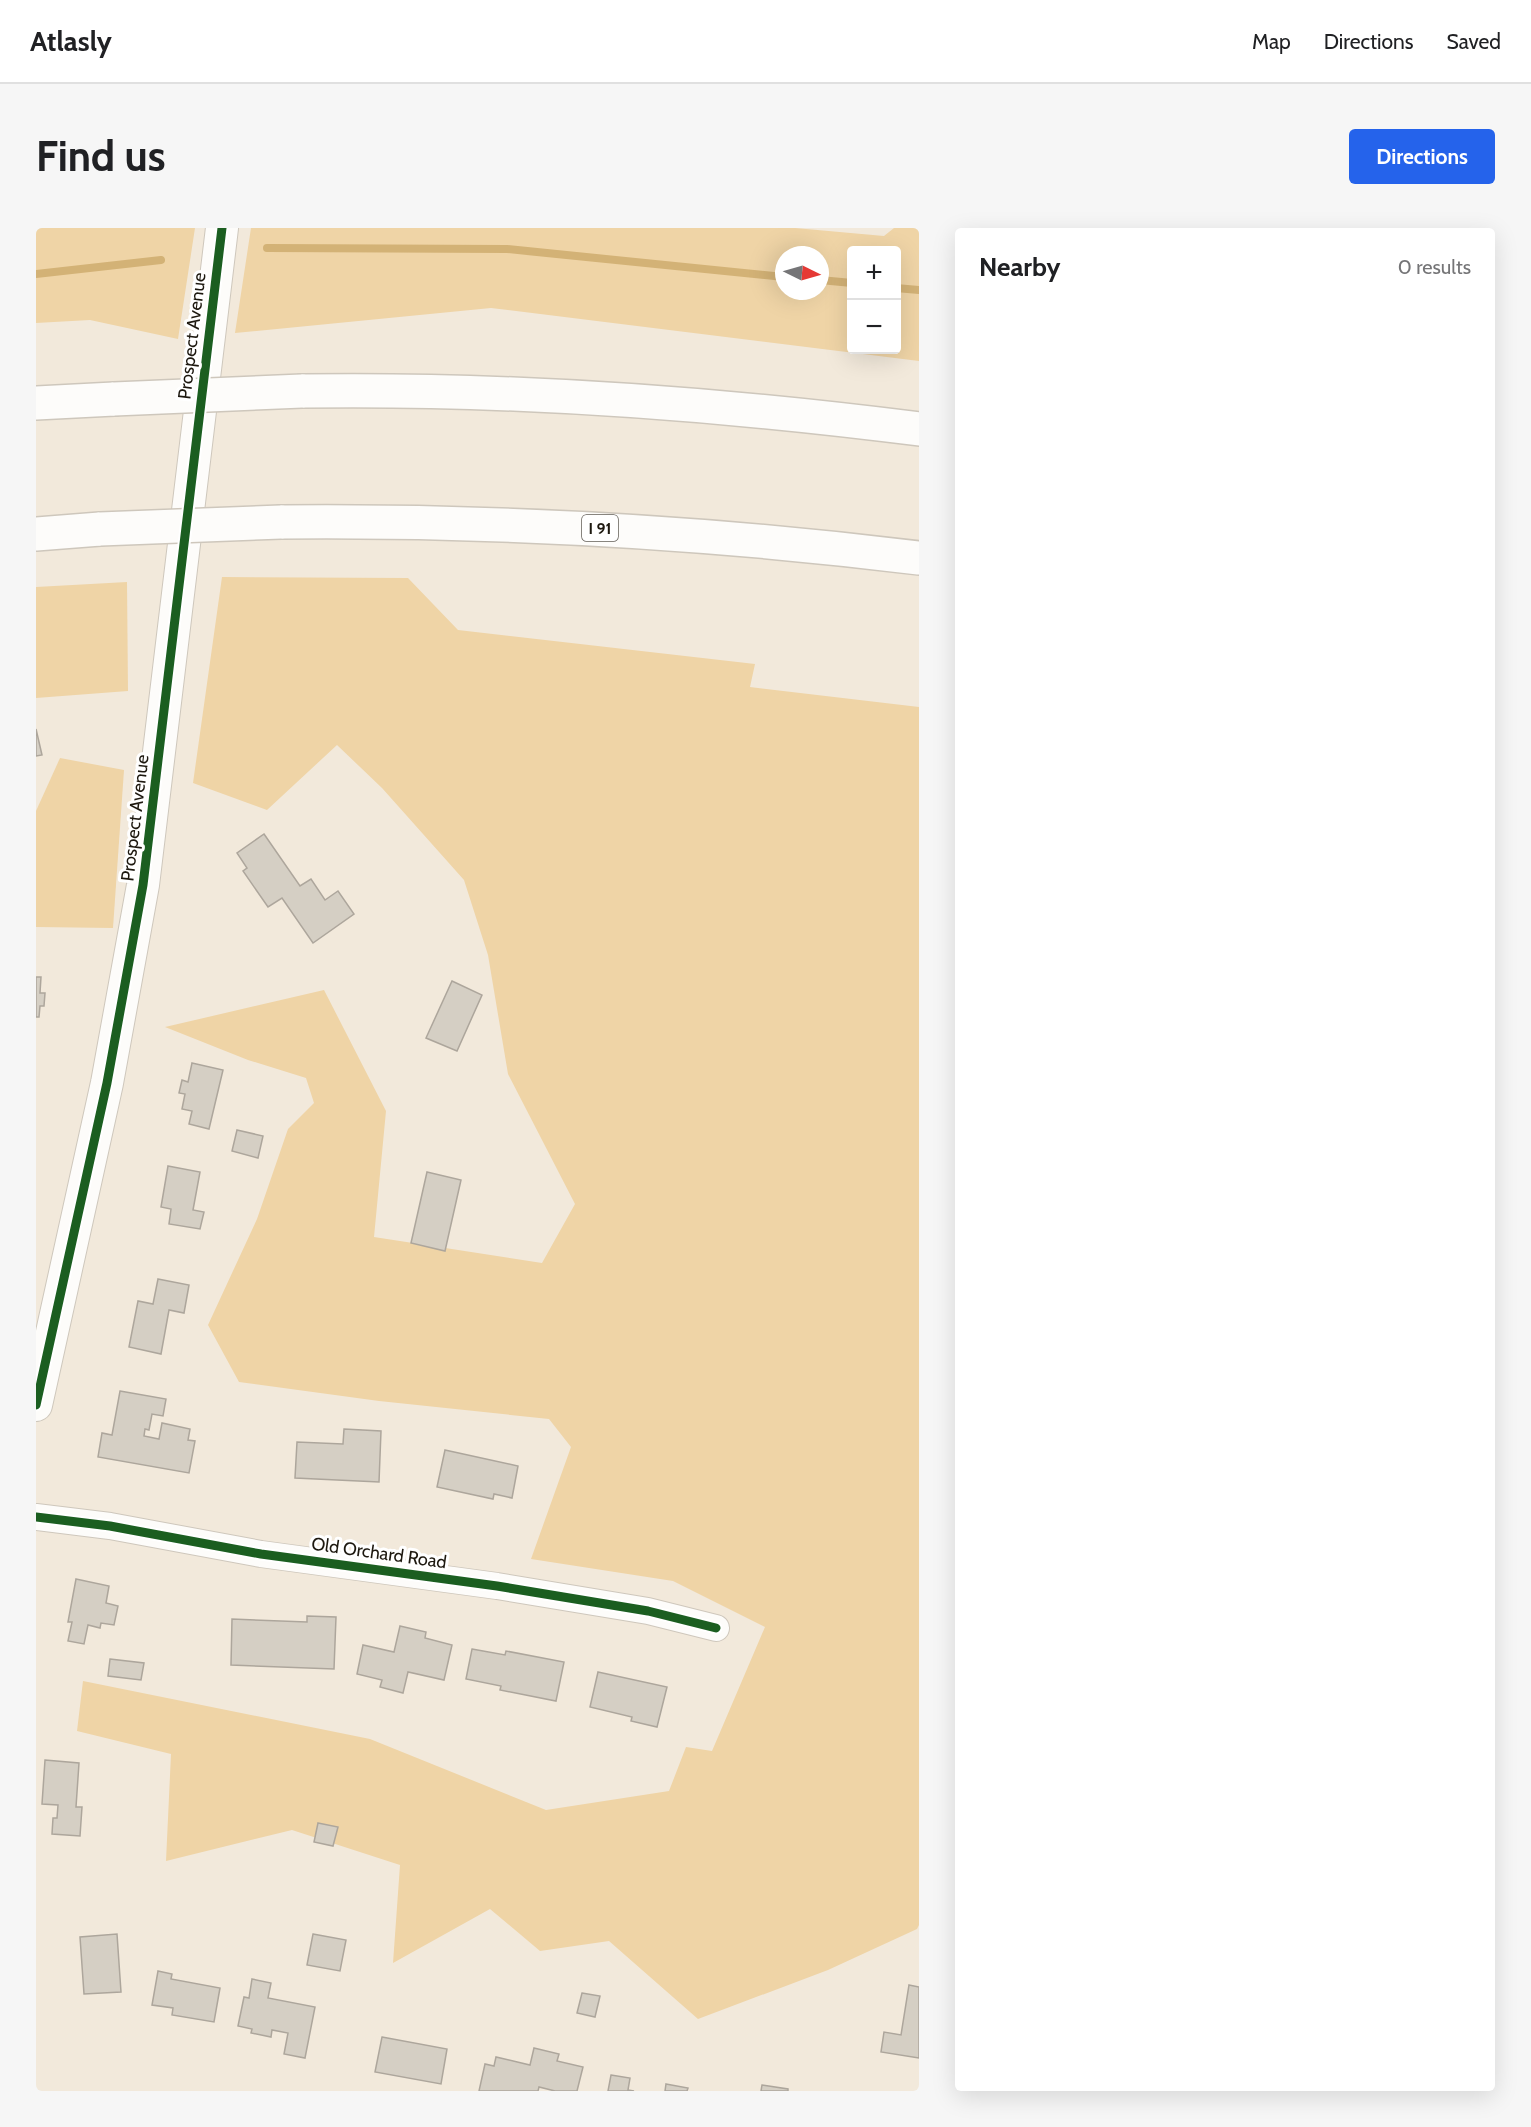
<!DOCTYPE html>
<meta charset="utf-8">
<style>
:root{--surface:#fff;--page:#f6f6f6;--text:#202124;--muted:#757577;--line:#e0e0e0;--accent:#2563eb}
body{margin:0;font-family:Cabin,sans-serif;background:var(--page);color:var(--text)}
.controls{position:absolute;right:18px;top:18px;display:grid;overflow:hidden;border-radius:6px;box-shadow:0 6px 24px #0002}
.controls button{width:54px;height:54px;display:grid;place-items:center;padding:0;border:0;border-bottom:2px solid var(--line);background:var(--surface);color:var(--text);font:30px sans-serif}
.compass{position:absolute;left:739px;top:18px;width:54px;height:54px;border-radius:50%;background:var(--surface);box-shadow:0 6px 24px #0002;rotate:95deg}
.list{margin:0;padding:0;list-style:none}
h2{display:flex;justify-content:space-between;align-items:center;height:78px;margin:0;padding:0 24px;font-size:26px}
h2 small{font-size:20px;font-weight:400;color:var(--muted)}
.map{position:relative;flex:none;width:883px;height:1863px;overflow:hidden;border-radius:6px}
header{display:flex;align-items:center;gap:36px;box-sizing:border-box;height:84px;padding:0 30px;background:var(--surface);border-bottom:2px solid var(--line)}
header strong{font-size:28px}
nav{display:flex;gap:33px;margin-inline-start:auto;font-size:21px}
.intro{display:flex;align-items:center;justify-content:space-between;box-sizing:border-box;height:144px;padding:0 36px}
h1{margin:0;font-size:42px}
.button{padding:15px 27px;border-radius:6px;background:var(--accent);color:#fff;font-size:21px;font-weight:700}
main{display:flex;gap:36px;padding:0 36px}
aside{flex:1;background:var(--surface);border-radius:6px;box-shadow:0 6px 24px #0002}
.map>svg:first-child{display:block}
</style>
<header>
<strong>Atlasly</strong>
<nav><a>Map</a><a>Directions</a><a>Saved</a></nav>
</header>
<div class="intro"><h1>Find us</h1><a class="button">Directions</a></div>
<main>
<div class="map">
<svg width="883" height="1863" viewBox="0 0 883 1863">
<rect width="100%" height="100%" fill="#f2e9db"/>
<g fill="#efd4a6" fill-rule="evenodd">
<polygon points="0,0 159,0 142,111 54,92 0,95"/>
<path d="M215 0H759L848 8 858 0H883V133L455 80 199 105ZM860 22V122H816V22ZM748 27H784V63H748Z"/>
<polygon points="186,349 372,350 422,402 719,436 714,459 883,479 883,1697 881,1701 792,1742 662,1791 573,1713 504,1723 454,1681 357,1735 364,1637 256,1602 130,1633 135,1526 41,1503 47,1453 334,1511 510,1582 633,1563 650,1519 676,1523 729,1399 637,1353 495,1331 535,1219 513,1191 343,1173 203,1154 172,1097 221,991 252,901 278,875 270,850 212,832 129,799 288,762 350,883 338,1009 506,1035 539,976 472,846 452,727 428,652 346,560 301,517 231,582 157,555"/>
<polygon points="91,354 92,463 0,470 0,359"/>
<polygon points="24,530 88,542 77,700 0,699 0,583"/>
</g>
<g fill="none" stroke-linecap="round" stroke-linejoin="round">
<g stroke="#d3b276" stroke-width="8">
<polyline points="231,20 471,21 748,49"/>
<polyline points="0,46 125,32"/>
<polyline points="784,52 816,55"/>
<polyline points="860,60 883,62"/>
</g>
</g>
<g fill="#d5cfc4" stroke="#ada69c" stroke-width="1.5">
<polygon points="0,501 6,527 0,528"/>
<polygon points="228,606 264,658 275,651 289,672 302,663 318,686 277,715 246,670 232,679 207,643 211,640 201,625"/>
<polygon points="0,749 5,749 4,765 9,765 8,778 4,778 3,789 0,789"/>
<polygon points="416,753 446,767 421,823 390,810"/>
<polygon points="156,835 187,842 173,901 153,896 156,883 146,881 149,866 143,865 146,852 152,854"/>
<polygon points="201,902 227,908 222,930 196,923"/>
<polygon points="132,938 164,944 157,982 168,984 164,1001 133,996 135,981 125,979"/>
<polygon points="391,944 425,952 409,1023 375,1015"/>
<polygon points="122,1051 153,1057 148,1085 133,1082 125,1126 93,1119 102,1073 117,1076"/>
<polygon points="84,1163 130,1171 127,1188 116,1186 113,1202 109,1201 108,1208 123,1211 126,1195 154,1201 152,1212 159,1213 153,1245 62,1229 66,1205 76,1207"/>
<polygon points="308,1201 345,1203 343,1254 259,1250 261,1214 307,1216"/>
<polygon points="409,1222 482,1238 476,1270 458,1266 457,1271 401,1259"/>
<polygon points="40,1351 73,1358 70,1375 82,1378 78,1397 65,1395 64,1400 52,1397 48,1416 32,1413 36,1394 32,1394"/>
<polygon points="271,1388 300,1389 298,1441 195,1437 196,1391 271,1394"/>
<polygon points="364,1398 390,1404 389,1410 416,1417 408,1452 372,1444 367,1465 344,1459 346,1452 321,1446 327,1417 358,1424"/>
<polygon points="436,1421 469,1427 470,1423 528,1434 520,1473 464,1462 465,1458 430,1451"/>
<polygon points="74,1431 108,1435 105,1452 72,1448"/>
<polygon points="562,1444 631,1459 621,1499 595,1493 596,1489 554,1479"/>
<polygon points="9,1532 43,1535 40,1579 46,1579 44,1608 16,1606 17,1590 21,1590 22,1577 6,1576"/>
<polygon points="282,1595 302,1599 297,1618 278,1614"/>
<polygon points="81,1706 85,1764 48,1766 44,1709"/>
<polygon points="277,1706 310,1712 304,1743 271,1737"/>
<polygon points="122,1743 136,1746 135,1751 184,1760 178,1794 136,1787 137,1780 116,1777"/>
<polygon points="216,1751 235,1755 232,1770 279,1779 269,1830 248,1826 252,1805 236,1802 235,1809 215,1805 216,1801 202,1798 208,1769 213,1770"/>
<polygon points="873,1757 883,1759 883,1830 845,1824 848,1804 865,1807"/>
<polygon points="546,1765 564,1768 559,1789 541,1785"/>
<polygon points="346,1809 411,1821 405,1856 339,1844"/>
<polygon points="498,1820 523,1826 521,1833 547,1839 541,1863 519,1863 503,1859 502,1863 443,1863 449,1836 458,1838 460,1829 494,1837"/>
<polygon points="575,1847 594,1850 592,1862 598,1863 572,1863"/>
<polygon points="630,1856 652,1860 651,1863 629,1863"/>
<polygon points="726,1857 752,1861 752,1863 725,1863"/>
</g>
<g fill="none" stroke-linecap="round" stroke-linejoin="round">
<defs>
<polyline id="minor" points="0,1289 74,1298 225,1326 461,1358 612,1383 680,1400"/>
<polyline id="tertiary" points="0,1177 71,855 107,657 186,0"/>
<g id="motorway">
<path d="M266 163C473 160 678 175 883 201"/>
<polyline points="0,175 78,171"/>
<path d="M245 294C458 292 671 304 883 330"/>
<polyline points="0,306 64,301"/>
</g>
</defs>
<use href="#minor" stroke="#cec7bc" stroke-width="28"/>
<use href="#tertiary" stroke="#cec7bc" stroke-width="34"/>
<use href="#motorway" stroke="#cec7bc" stroke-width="36"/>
<use href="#minor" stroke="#fdfcfa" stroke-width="26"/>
<use href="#tertiary" stroke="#fdfcfa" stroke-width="32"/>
<use href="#motorway" stroke="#fdfcfa" stroke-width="33"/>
<defs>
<g id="motorway-bridge">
<polyline points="78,171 266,163"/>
<polyline points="64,301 245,294"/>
</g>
</defs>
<use href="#motorway-bridge" stroke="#cec7bc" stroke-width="36" stroke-linecap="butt"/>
<use href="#motorway-bridge" stroke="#fdfcfa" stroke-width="33"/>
<defs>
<g id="cycleway">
<polyline points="0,1177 71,855 107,657 186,0"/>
<polyline points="0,1289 74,1298 225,1326 461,1358 612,1383 680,1400"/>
</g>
</defs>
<use href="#cycleway" stroke="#fff" stroke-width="13"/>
<use href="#cycleway" stroke="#1b5e20" stroke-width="9"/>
</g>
<g text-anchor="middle" stroke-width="6" stroke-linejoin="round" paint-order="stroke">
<rect fill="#fff" stroke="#615d57" stroke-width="1.5" x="546" y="287" width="36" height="26" rx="4.5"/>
<g font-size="16" font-weight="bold" fill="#1d180f">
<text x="564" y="306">I 91</text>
</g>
<g font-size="18" fill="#1d180f" stroke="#fff">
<text transform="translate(156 108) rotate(-83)" y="6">Prospect Avenue</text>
<text transform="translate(99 590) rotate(-83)" y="6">Prospect Avenue</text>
<text transform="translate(343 1325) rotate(8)" y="6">Old Orchard Road</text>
</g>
</g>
</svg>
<div class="controls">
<button>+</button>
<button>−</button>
</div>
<svg class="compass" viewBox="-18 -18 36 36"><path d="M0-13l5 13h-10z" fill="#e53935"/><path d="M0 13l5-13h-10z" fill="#757577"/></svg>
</div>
<aside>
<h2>Nearby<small>0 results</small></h2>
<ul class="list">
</ul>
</aside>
</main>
